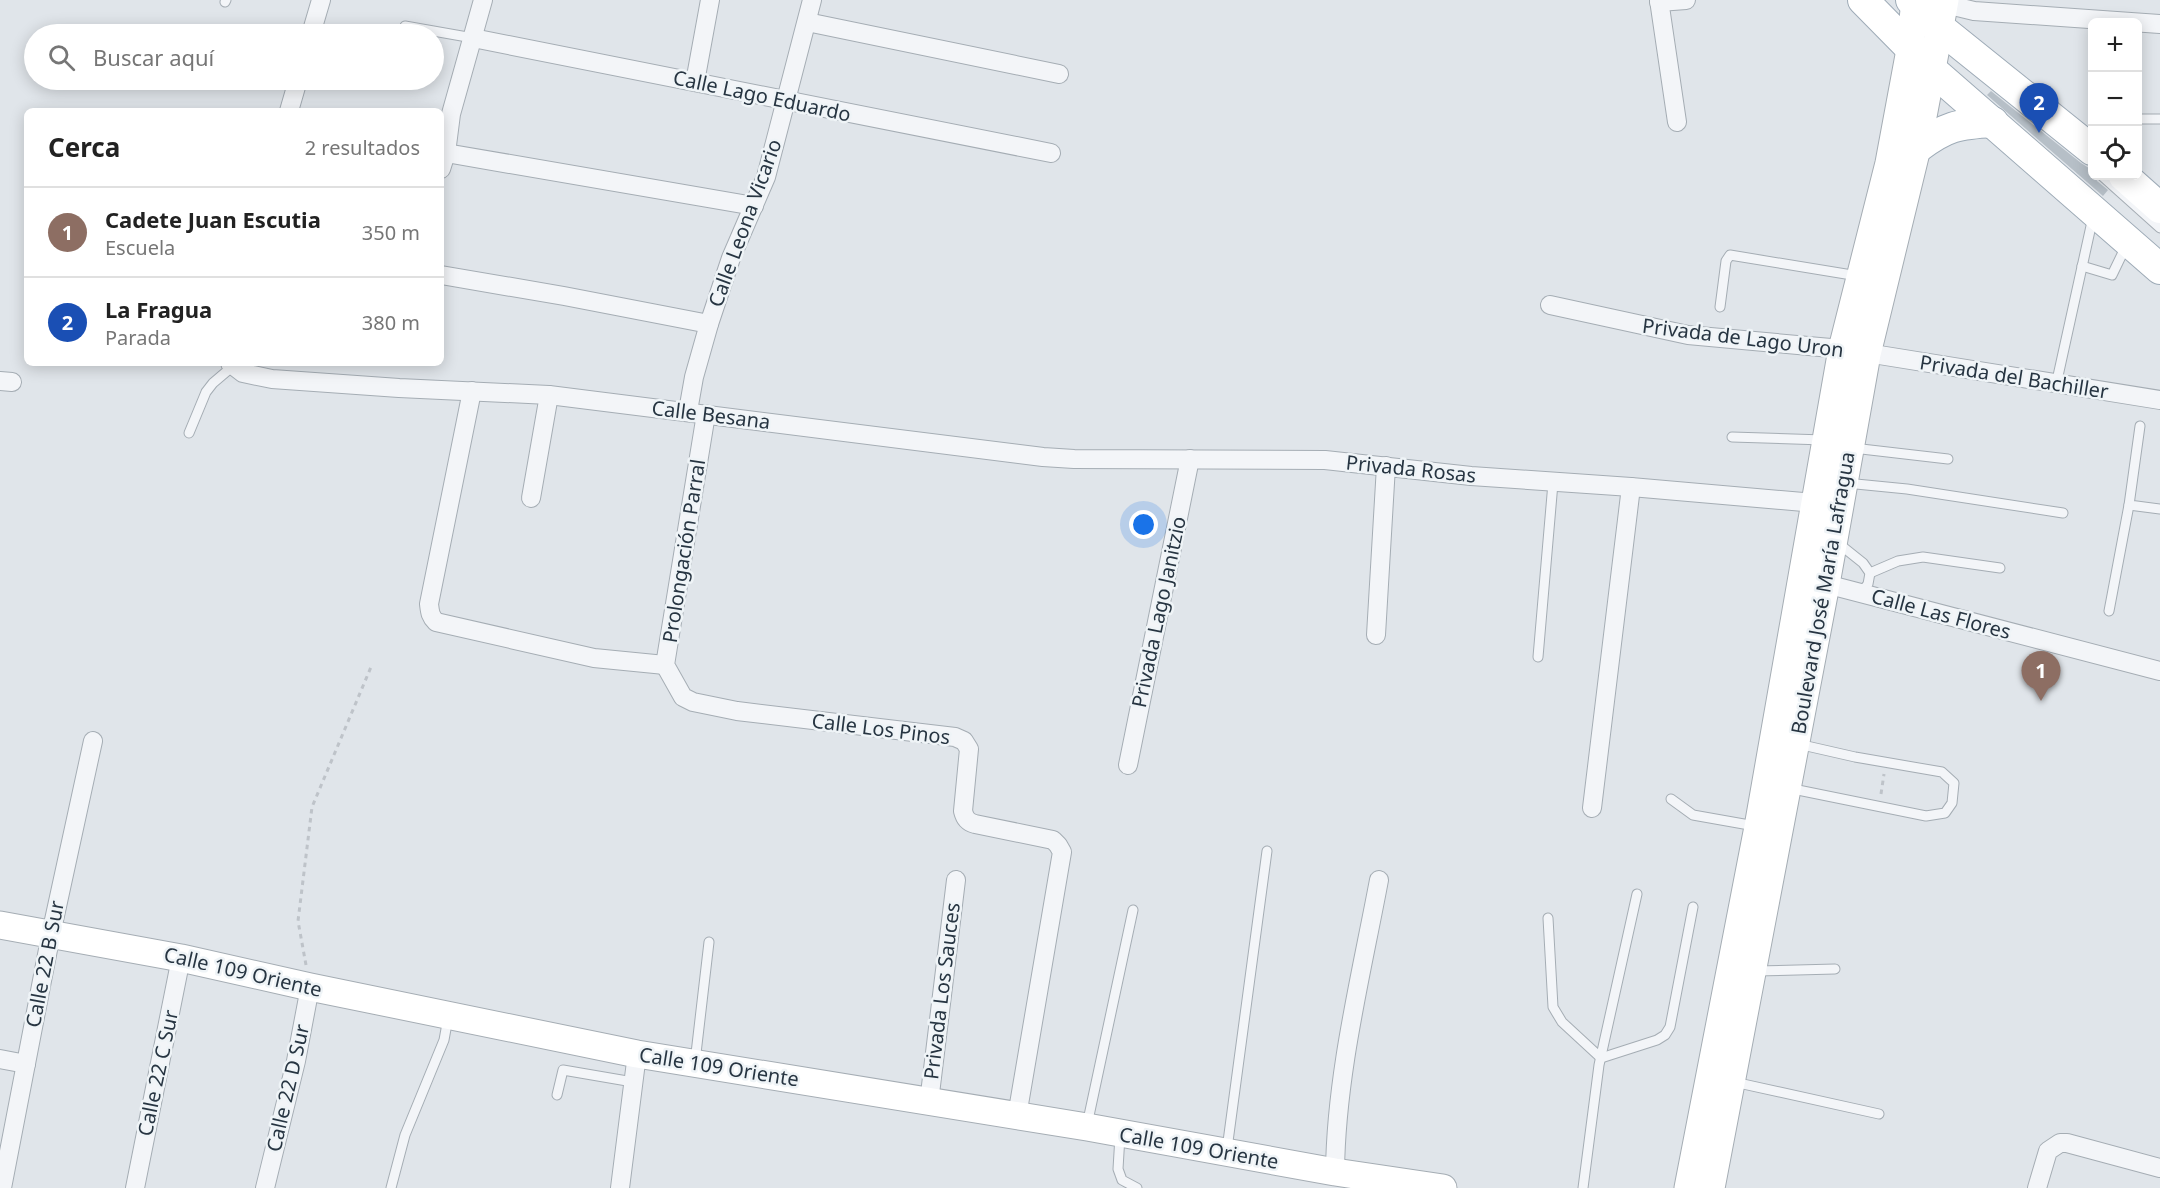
<!DOCTYPE html>
<html lang="es">
<meta charset="utf-8">
<style>
:root{--surface:#fff;--page:#f6f6f6;--text:#222;--muted:#767676;--line:#e0e0e0;--accent:#d83b6b}
body{margin:0;font-family:"Noto Sans",sans-serif;background:var(--page);color:var(--text)}
.controls{position:absolute;right:18px;top:18px;display:grid;overflow:hidden;border-radius:9px;box-shadow:0 3px 15px #0003}
.controls button{width:54px;height:54px;display:grid;place-items:center;padding:0;border:0;border-bottom:2px solid var(--line);background:var(--surface);color:var(--text);font:30px sans-serif}
.you{position:absolute;left:1144px;top:525px;width:21px;height:21px;margin:-15px;border:4px solid #fff;border-radius:50%;background:#1a73e8;box-shadow:0 0 0 9px #1a73e833}
.badge{display:grid;place-items:center;width:39px;height:39px;border-radius:50%;background:var(--accent);color:#fff;font-size:20px;font-weight:700}
.pin{position:absolute;translate:-50% -50px;filter:drop-shadow(0 2px 3px #0008)}
.pin::after{content:'';position:absolute;top:32px;width:21px;height:18px;background:inherit;clip-path:polygon(0 0,100% 0,50% 100%)}
.list{margin:0;padding:0;list-style:none}
h2{display:flex;justify-content:space-between;align-items:center;height:78px;margin:0;padding:0 24px;font-size:26px}
h2 small{font-size:20px;font-weight:400;color:var(--muted)}
.list li{display:grid;grid-template-columns:39px 1fr auto;gap:18px;align-items:center;box-sizing:border-box;height:90px;padding:0 24px;border-top:2px solid var(--line)}
.list b{display:block;font-size:22px;white-space:nowrap}
.list p{margin:0;font-size:20px;white-space:nowrap;color:var(--muted)}
.list em{font-size:20px;font-style:normal;color:var(--muted)}
.icon{flex:none;width:33px;height:33px;fill:none;stroke:currentColor;stroke-width:2;stroke-linecap:round;stroke-linejoin:round}
.map{position:relative;flex:none;width:2160px;height:1188px;overflow:hidden}
.search{position:absolute;background:var(--surface);box-shadow:0 3px 15px #0003;left:24px;top:24px;width:420px;height:66px;display:flex;align-items:center;gap:15px;box-sizing:border-box;padding:0 21px;border-radius:33px;color:var(--muted);font-size:22px}
.panel{position:absolute;background:var(--surface);box-shadow:0 3px 15px #0003;left:24px;top:108px;width:420px;height:258px;border-radius:9px}
.map>svg:first-child{display:block}
</style>
<div class="map">
<svg width="2160" height="1188" viewBox="0 0 2160 1188">
<rect width="100%" height="100%" fill="#e0e5ea"/>
<polygon fill="#b6bfc7" points="1991,91 2081,163 2092,170 2092,176 2095,176 2097,181 2108,190 2103,196 1987,95"/>
<g fill="none" stroke-linecap="round" stroke-linejoin="round">
<defs>
<g id="lane">
<polyline points="225,2 226,0"/>
<polyline points="405,26 473,38"/>
<polyline points="2138,119 2160,119"/>
<polyline points="2102,176 2160,228"/>
<polyline points="2082,266 2112,275 2126,246"/>
<polyline points="1720,307 1726,261 1730,255 1858,276"/>
<polyline points="2056,385 2093,217"/>
<polyline points="2140,426 2129,505 2160,509"/>
<polyline points="189,433 206,392 213,383 233,366"/>
<polyline points="1732,437 1824,440"/>
<polyline points="1853,448 1948,459"/>
<polyline points="1846,483 1907,489 2063,513"/>
<polyline points="1838,543 1863,563 1870,573 1868,584 1861,593"/>
<polyline points="1870,573 1898,561 1923,557 2000,568"/>
<polyline points="2109,611 2129,505"/>
<polyline points="1538,657 1553,483"/>
<polyline points="1788,788 1926,816 1945,813 1952,803 1954,783 1942,772 1855,757 1798,744"/>
<polyline points="1671,799 1693,815 1755,826"/>
<polyline points="1548,918 1553,1007 1562,1022 1601,1058 1657,1040 1665,1035 1670,1027 1693,907"/>
<polyline points="1756,971 1835,969"/>
<polyline points="695,1062 709,942"/>
<polyline points="1734,1082 1879,1114"/>
<polyline points="557,1095 563,1070 633,1082"/>
<polyline points="1087,1125 1133,910"/>
<polyline points="1120,1136 1118,1169 1122,1180 1137,1188"/>
<polyline points="1227,1149 1267,851"/>
<polyline points="391,1188 405,1135 444,1040 448,1018"/>
<polyline points="1583,1188 1599,1065 1637,894"/>
</g>
<g id="street">
<polyline points="1659,0 1677,122"/>
<polyline points="1659,2 1686,0"/>
<polyline points="1945,4 1974,11 2160,24"/>
<polyline points="807,22 1059,74"/>
<polyline points="311,34 321,0"/>
<polyline points="473,38 1051,153"/>
<polyline points="695,82 710,0"/>
<polyline points="289,111 298,80"/>
<polyline points="446,153 754,206"/>
<polyline points="441,169 446,153 451,114 483,0"/>
<polyline points="441,275 564,296 709,324"/>
<polyline points="1550,305 1688,335 1842,349 2160,400"/>
<polyline points="230,363 243,373 272,379 399,388 549,395 1043,457 1074,459 1325,460 1471,476 1631,487 1826,504"/>
<polyline points="0,381 12,382"/>
<path d="M472 391 429 604C430 612 430 616 436 622L594 658 665 665"/>
<polyline points="688,411 694,377 709,324 731,258 766,177 812,0"/>
<path d="M706 414 665 665 683 697 693 702 737 711 955 737 964 741 969 749 963 811C965 819 968 822 975 824L1053 840 1058 845 1062 852 1017 1116"/>
<polyline points="531,498 549,395"/>
<polyline points="1826,584 2160,671"/>
<polyline points="1376,635 1386,466"/>
<polyline points="1128,765 1190,459"/>
<polyline points="1592,808 1631,487"/>
<polyline points="0,1059 26,1064"/>
<polyline points="929,1102 956,880"/>
<path d="M1335 1172C1336 1075 1361 976 1379 880"/>
<polyline points="2,1188 51,934 93,741"/>
<polyline points="135,1188 181,958"/>
<polyline points="265,1188 296,1061 310,987"/>
<polyline points="620,1188 637,1054"/>
<polyline points="2037,1188 2048,1151 2060,1143 2067,1143 2160,1168"/>
</g>
<g id="secondary">
<polyline points="0,925 181,958 310,987 637,1054 1087,1127 1335,1172 1443,1188"/>
<polyline points="1688,1188 1758,827 1842,349 1889,163 1910,50 1915,0"/>
<polyline points="1711,1188 1826,584 1867,354 1917,148 1945,0"/>
</g>
<g id="primary">
<polyline points="1863,0 1932,70 2160,269"/>
<polyline points="1911,0 1940,28 2092,150"/>
<path d="M1917 148C1946 126 1958 124 1993 122"/>
<polyline points="2124,176 2160,208"/>
</g>
</defs>
<use href="#lane" stroke="#a5adb4" stroke-width="11"/>
<use href="#street" stroke="#a5adb4" stroke-width="20"/>
<use href="#secondary" stroke="#a5adb4" stroke-width="29"/>
<use href="#primary" stroke="#9eabb7" stroke-width="32"/>
<g stroke="#bec3c9" stroke-width="3" stroke-dasharray="4.5 4.5" stroke-linecap="butt">
<polyline points="1881,794 1884,774"/>
<polyline points="306,965 298,921 312,807 371,667"/>
</g>
<use href="#lane" stroke="#f3f5f8" stroke-width="9"/>
<use href="#street" stroke="#f3f5f8" stroke-width="18"/>
<use href="#secondary" stroke="#fff" stroke-width="27"/>
<use href="#primary" stroke="#fff" stroke-width="30"/>
</g>
<g text-anchor="middle" stroke-width="5" stroke-linejoin="round" paint-order="stroke">
<g font-size="20" fill="#273542" stroke="#eff4f7">
<text transform="translate(762 96) rotate(12)" y="7">Calle Lago Eduardo</text>
<text transform="translate(745 223) rotate(-70)" y="7">Calle Leona Vicario</text>
<text transform="translate(1743 338) rotate(7)" y="7">Privada de Lago Uron</text>
<text transform="translate(2014 377) rotate(9)" y="7">Privada del Bachiller</text>
<text transform="translate(711 415) rotate(7)" y="7">Calle Besana</text>
<text transform="translate(1411 469) rotate(6)" y="7">Privada Rosas</text>
<text transform="translate(684 551) rotate(-81)" y="7">Prolongación Parral</text>
<text transform="translate(1823 593) rotate(-80)" y="7">Boulevard José María Lafragua</text>
<text transform="translate(1159 612) rotate(-78)" y="7">Privada Lago Janitzio</text>
<text transform="translate(1941 614) rotate(15)" y="7">Calle Las Flores</text>
<text transform="translate(881 729) rotate(7)" y="7">Calle Los Pinos</text>
<text transform="translate(45 964) rotate(-79)" y="7">Calle 22 B Sur</text>
<text transform="translate(243 972) rotate(13)" y="7">Calle 109 Oriente</text>
<text transform="translate(942 991) rotate(-83)" y="7">Privada Los Sauces</text>
<text transform="translate(719 1067) rotate(9)" y="7">Calle 109 Oriente</text>
<text transform="translate(158 1073) rotate(-78)" y="7">Calle 22 C Sur</text>
<text transform="translate(288 1088) rotate(-77)" y="7">Calle 22 D Sur</text>
<text transform="translate(1199 1148) rotate(10)" y="7">Calle 109 Oriente</text>
</g>
</g>
</svg>
<div class="controls">
<button>+</button>
<button>−</button>
<button><svg class="icon" aria-label="locate" viewBox="0 0 24 24"><circle cx="12" cy="12" r="6"/><path d="M12 2v4M12 18v4M2 12h4M18 12h4"/></svg></button>
</div>
<div class="you"></div>
<div class="pin badge" style="left:2041px;top:701px;background:#8d6e63">1</div>
<div class="pin badge" style="left:2039px;top:133px;background:#1a4fb4">2</div>
<div class="search"><svg class="icon" aria-label="search" viewBox="0 0 24 24"><circle cx="10" cy="10" r="6"/><path d="M15 15l6 6"/></svg>Buscar aquí</div>
<section class="panel">
<h2>Cerca<small>2 resultados</small></h2>
<ul class="list">
<li><span class="badge" style="background:#8d6e63">1</span><div><b>Cadete Juan Escutia</b><p>Escuela</p></div><em>350 m</em></li>
<li><span class="badge" style="background:#1a4fb4">2</span><div><b>La Fragua</b><p>Parada</p></div><em>380 m</em></li>
</ul>
</section>
</div>
